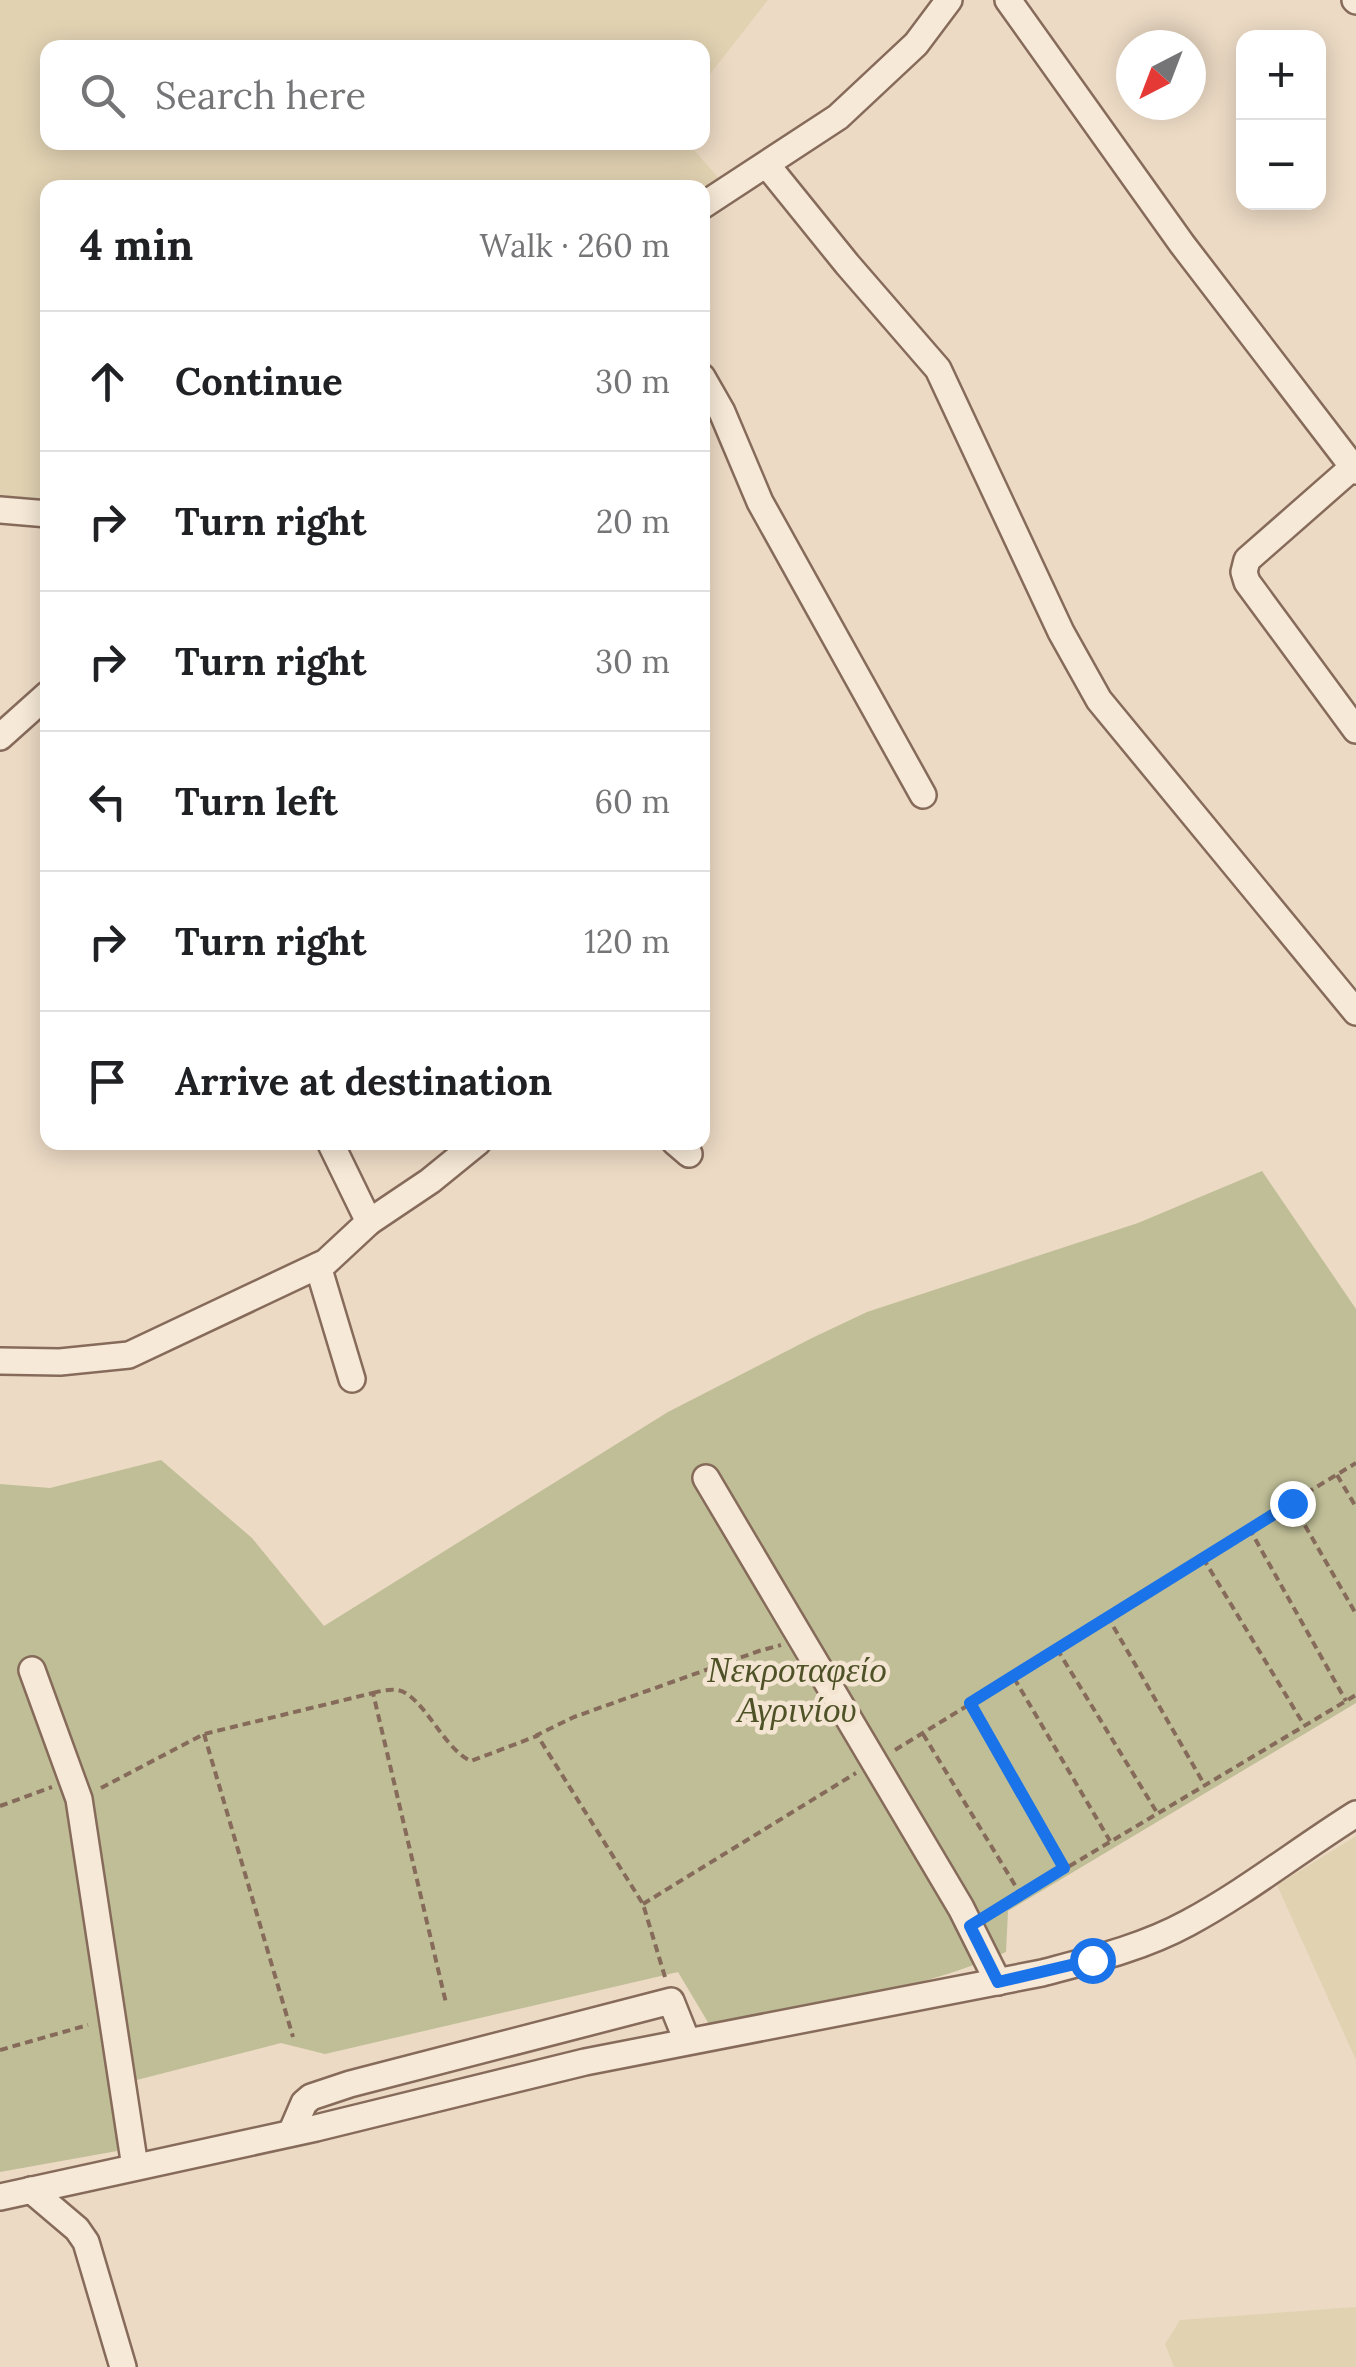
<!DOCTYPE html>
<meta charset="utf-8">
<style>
:root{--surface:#fff;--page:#f2f2f2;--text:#202124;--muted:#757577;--line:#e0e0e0}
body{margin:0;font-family:Lora,serif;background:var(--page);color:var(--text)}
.controls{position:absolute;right:30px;top:30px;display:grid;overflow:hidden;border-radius:20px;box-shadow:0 5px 25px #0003}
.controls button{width:90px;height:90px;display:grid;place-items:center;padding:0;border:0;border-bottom:2px solid var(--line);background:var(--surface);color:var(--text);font:50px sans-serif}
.compass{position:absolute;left:1116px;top:30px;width:90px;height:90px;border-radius:50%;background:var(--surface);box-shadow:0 5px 25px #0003;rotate:222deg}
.stop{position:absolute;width:30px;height:30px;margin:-22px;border:8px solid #1a73e8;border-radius:50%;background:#fff}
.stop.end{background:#1a73e8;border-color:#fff;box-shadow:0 2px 10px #0008}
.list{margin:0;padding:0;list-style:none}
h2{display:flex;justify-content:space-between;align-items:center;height:130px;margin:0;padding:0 40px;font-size:42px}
h2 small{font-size:32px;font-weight:400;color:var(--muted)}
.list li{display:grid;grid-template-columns:65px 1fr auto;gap:30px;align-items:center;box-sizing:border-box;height:140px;padding:0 40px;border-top:2px solid var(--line)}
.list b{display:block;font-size:38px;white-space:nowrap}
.list em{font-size:32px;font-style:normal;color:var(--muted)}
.icon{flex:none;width:55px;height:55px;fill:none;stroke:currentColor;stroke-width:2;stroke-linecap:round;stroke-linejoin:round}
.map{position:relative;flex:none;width:1356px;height:2367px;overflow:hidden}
.search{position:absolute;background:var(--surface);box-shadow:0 5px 25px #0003;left:40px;top:40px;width:670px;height:110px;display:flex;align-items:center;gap:25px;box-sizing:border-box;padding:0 35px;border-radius:20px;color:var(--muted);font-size:38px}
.panel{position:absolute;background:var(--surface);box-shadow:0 5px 25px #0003;left:40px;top:180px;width:670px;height:970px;border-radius:20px}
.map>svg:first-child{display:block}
</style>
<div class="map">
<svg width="1356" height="2367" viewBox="0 0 1356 2367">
<rect width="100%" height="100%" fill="#ecdac4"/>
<g fill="#e1d2b2">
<polygon points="0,0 768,0 703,83 702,48 48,48 48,142 688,143 721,181 703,192 702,188 48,188 47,507 0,505"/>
<polygon points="1356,1836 1356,2060 1277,1885"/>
<polygon points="1356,2307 1356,2367 1174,2367 1165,2344 1180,2320"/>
</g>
<path fill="#bfbe97" d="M1262 1171 1356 1309V1703L1008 1911 1006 1952C916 1992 806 2007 709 2024L678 1972 325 2054 281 2043 117 2085V2151L0 2172V1484L50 1488 161 1460 252 1538 324 1626 668 1412 812 1338 867 1312 1138 1223Z"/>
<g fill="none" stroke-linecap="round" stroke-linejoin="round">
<defs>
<g id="minor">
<polyline points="1008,0 1182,244 1356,471"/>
<polyline points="1355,0 1356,1"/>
<polyline points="767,165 847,264 938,369 1061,632 1099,700 1356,1012"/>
<polyline points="702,206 838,117 916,44 949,0"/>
<polyline points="702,377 722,412 760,502 923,795"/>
<polyline points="1353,467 1247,560 1244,572 1247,582 1356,730"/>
<polyline points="0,510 48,514"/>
<polyline points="0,737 48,694"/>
<polyline points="330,1142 369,1222"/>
<polyline points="675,1142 689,1154"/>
<polyline points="318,1266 352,1379"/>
<polyline points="0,1361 60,1362 129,1355 326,1262 369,1222 430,1181 478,1142"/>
<polyline points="706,1478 961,1908 998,1982"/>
<polyline points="32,1670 79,1799 135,2167"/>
<polyline points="291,2133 304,2103 311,2097 350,2084 671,2001 687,2041"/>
<polyline points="31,2190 77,2229 86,2242 123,2367"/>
<path d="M0 2197 316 2128 585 2062 1042 1973C1091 1960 1142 1948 1188 1923 1246 1892 1300 1849 1356 1814"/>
</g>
</defs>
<use href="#minor" stroke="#866b5b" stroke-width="30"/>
<g stroke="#866b5b" stroke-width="4" stroke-dasharray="8 5" stroke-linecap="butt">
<polyline points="1337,1475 1356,1507"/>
<polyline points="1292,1503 1356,1614"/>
<polyline points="1249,1528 1346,1701"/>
<polyline points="1203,1558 1304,1725"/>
<polyline points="1109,1619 1249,1528 1356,1463"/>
<polyline points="1057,1649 1156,1811"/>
<polyline points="1014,1678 1110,1841"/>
<path d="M373 1693C380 1691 389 1689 397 1690 423 1694 443 1749 471 1761L537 1736"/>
<polyline points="970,1703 1064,1868"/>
<polyline points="204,1734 293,2037"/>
<polyline points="923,1734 1021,1895"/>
<polyline points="895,1750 1109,1619 1204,1784"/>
<polyline points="101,1788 204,1734 373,1693 446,2003"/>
<polyline points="0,1806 52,1787"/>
<polyline points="643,1904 856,1773"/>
<polyline points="991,1913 1356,1695"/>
<polyline points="665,1977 643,1904 537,1735 574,1717 759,1651 781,1645"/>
<polyline points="0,2050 88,2025"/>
</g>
<use href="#minor" stroke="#f7e9d7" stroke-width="25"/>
</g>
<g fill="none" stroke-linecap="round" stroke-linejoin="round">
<polyline stroke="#1a73e8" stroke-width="12" points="1092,1960 998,1982 970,1926 1064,1868 970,1703 1292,1503"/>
</g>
<g text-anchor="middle" stroke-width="9" stroke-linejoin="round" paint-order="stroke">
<g font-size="35" font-style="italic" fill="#4e5226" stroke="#f4e5d3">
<text x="797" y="1682">Νεκροταφείο<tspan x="797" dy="40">Αγρινίου</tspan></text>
</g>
</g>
</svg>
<div class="controls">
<button>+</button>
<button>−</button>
</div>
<svg class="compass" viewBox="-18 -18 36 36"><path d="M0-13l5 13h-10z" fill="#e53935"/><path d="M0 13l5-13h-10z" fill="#757577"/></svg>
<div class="stop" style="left:1092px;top:1960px"></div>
<div class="stop end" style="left:1292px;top:1503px"></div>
<div class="search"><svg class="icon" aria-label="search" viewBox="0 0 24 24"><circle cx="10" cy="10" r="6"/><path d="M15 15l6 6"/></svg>Search here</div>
<section class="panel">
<h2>4 min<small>Walk · 260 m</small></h2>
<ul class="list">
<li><svg class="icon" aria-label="ahead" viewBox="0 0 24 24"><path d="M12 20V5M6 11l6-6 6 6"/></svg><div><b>Continue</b></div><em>30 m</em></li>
<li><svg class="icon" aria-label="right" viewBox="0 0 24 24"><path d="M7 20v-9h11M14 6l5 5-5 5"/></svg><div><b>Turn right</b></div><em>20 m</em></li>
<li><svg class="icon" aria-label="right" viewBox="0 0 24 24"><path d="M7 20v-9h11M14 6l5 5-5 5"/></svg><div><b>Turn right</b></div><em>30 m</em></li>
<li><svg class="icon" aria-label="left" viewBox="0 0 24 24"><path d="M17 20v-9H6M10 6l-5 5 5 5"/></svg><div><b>Turn left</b></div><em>60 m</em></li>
<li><svg class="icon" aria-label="right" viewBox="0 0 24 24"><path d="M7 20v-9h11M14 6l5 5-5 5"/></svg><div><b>Turn right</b></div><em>120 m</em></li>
<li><svg class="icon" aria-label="arrive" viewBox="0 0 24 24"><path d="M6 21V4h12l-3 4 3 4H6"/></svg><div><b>Arrive at destination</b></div></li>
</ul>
</section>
</div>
